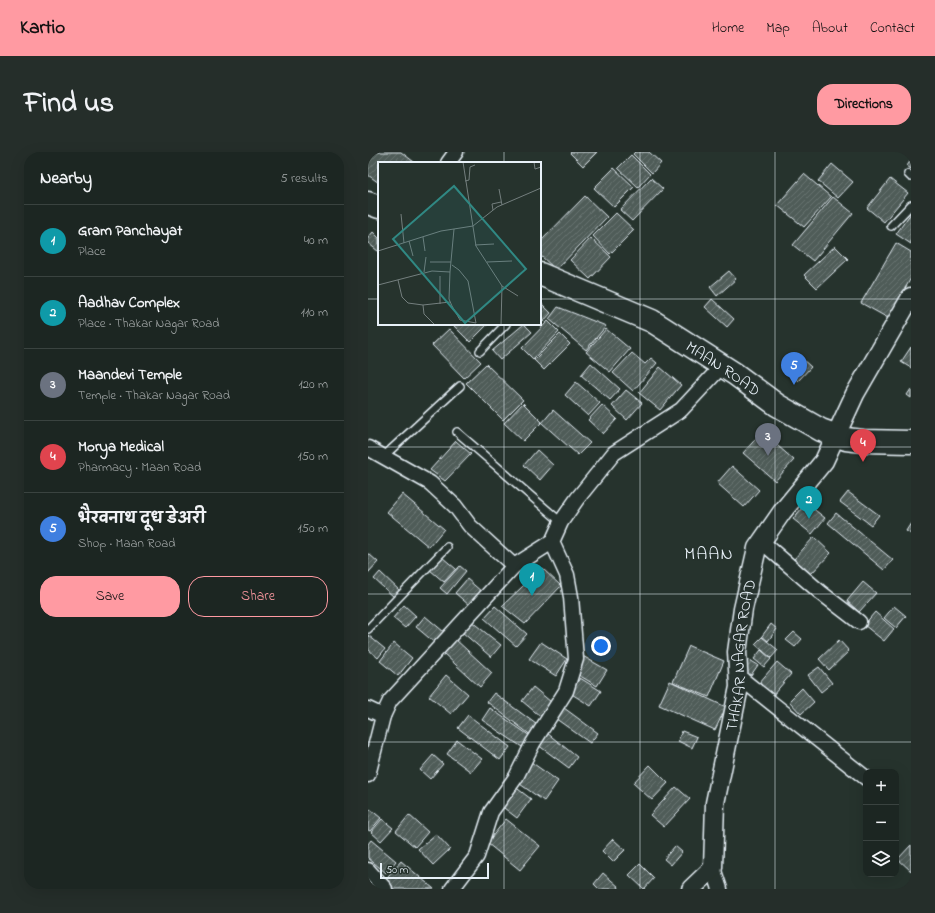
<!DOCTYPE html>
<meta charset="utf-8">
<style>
:root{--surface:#1c2622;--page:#252e2a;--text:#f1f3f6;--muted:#a0a5a5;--line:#3a4340;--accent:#ff9aa2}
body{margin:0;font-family:"Indie Flower","Playpen Sans Deva",sans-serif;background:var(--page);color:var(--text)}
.controls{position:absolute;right:12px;bottom:12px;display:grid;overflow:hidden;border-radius:8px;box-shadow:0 4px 16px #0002}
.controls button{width:36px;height:36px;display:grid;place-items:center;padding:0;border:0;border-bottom:1px solid var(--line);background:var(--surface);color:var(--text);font:20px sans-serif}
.scale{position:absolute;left:12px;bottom:10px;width:109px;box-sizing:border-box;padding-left:4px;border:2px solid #e8f1f8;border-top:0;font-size:11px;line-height:14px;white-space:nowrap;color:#e8f1f8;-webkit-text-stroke:3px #26332d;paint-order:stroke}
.you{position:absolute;left:233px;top:494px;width:14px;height:14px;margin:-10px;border:3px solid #fff;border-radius:50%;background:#1a73e8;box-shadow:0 0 0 6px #1a73e833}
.badge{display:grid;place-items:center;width:26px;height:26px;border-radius:50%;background:var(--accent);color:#fff;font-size:13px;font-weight:700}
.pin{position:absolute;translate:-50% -33px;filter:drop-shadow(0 1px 2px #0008)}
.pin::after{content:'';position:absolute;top:21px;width:14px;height:12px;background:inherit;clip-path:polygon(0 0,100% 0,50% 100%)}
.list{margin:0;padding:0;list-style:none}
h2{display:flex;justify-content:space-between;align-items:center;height:52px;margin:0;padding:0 16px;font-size:17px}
h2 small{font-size:13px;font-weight:400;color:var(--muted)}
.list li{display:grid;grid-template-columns:26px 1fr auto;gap:12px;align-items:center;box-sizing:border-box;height:72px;padding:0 16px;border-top:1px solid var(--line)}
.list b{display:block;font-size:15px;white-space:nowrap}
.list p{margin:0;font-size:13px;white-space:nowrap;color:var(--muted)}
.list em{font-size:13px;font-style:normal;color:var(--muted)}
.actions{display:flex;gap:8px;padding:12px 16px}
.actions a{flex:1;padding:9px 0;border:1px solid var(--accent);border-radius:16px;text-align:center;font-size:14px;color:var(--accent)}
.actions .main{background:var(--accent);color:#111}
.icon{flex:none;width:22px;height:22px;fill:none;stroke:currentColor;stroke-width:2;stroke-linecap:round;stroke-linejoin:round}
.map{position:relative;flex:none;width:543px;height:737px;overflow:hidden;border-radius:16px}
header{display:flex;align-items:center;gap:24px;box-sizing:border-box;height:56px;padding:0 20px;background:var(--accent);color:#111}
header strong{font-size:19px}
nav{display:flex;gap:22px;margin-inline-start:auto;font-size:14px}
.intro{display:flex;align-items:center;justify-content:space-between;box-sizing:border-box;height:96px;padding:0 24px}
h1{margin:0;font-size:28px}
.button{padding:10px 18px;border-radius:16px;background:var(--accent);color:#111;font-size:14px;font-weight:700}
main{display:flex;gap:24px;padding:0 24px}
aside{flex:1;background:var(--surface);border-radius:16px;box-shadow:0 4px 16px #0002}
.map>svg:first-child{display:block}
</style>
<header>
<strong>Kartio</strong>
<nav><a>Home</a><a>Map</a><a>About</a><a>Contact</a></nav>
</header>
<div class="intro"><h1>Find us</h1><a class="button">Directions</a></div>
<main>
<aside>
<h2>Nearby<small>5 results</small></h2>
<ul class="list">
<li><span class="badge" style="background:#0f9aa8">1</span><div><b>Gram Panchayat</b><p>Place</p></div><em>40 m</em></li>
<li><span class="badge" style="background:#0f9aa8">2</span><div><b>Aadhav Complex</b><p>Place · Thakar Nagar Road</p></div><em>110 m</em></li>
<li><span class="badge" style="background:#6b7280">3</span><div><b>Maandevi Temple</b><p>Temple · Thakar Nagar Road</p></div><em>120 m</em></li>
<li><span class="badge" style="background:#e0444e">4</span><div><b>Morya Medical</b><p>Pharmacy · Maan Road</p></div><em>150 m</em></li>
<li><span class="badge" style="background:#3f7fe0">5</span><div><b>भैरवनाथ दूध डेअरी</b><p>Shop · Maan Road</p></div><em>150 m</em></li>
</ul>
<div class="actions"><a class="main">Save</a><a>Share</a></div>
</aside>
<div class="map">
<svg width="543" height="737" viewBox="0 0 543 737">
<defs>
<pattern id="building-hatch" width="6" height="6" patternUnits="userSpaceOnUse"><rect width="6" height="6" fill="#505c59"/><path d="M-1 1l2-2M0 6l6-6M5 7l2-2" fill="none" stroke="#697472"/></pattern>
</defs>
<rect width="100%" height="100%" fill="#26332d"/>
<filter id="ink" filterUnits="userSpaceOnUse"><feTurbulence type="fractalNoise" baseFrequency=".025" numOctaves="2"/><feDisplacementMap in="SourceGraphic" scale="8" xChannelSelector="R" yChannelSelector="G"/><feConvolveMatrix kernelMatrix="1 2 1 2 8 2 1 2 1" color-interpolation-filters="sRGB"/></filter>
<g filter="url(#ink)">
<g fill="url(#building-hatch)" stroke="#e8f1f8">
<polygon points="5,0 33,0 46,10 11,11 11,31 0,23 0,6"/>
<polygon points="203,0 229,0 215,14 202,1"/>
<polygon points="267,0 281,0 293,11 284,21 265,2"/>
<polygon points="263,3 282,22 270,35 250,16"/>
<polygon points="543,8 543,17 539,14"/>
<polygon points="464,12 485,30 470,46 450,29"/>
<polygon points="246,16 266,35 246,55 226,36"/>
<polygon points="436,22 463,45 436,75 409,53"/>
<polygon points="283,26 295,37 264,69 252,58"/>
<polygon points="522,27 540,41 516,70 499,56"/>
<polygon points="217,44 239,65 188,118 172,103 172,90"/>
<polygon points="465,45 485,61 445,109 425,93"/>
<polygon points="248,61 266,78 242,102 225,84"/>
<polygon points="543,61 543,92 528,82"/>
<polygon points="5,80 11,86 11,100 0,91 0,86"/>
<polygon points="223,86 243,105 222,127 202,108"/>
<polygon points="528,91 543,100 543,126 520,166 493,151"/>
<polygon points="467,94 480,107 449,136 436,123"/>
<polygon points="361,119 368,127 349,144 342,135"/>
<polygon points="344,147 366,167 359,175 337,155"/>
<polygon points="173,151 183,161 175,170 172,167"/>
<polygon points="190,155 238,174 218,198 181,167"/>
<polygon points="180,169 191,180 165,207 154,196"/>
<polygon points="88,172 120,172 102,190 86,174"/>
<polygon points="156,172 164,180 132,208 124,199"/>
<polygon points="81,177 113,210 96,226 64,193"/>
<polygon points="238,177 262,197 242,220 218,200"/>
<polygon points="192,182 202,192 176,218 166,208"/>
<polygon points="543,195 543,216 533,210"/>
<polygon points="264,201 277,212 283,206 289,211 265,239 245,221"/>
<polygon points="433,206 443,215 430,229 420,220"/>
<polygon points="223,211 252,237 242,248 213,223"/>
<polygon points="118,212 155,248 135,268 98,231"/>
<polygon points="292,215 313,233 292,258 271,241"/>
<polygon points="208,230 232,251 220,264 197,243"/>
<polygon points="543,237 543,246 539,243"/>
<polygon points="258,238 274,251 259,268 244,254"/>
<polygon points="155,251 174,270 155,289 136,271"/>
<polygon points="234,253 249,267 235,282 220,268"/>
<polygon points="185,258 222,291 210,303 174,271"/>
<polygon points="394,280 426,308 407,329 375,301"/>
<polygon points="88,289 103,302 77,329 62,318"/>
<polygon points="169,298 185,313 172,328 156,313"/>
<polygon points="364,314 391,338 376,355 349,331"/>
<polygon points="480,340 511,363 503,373 472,350"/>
<polygon points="34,342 76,377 61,395 19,360"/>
<polygon points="438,351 457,366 444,382 425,367"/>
<polygon points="468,361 525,408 516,418 460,371"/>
<polygon points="543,371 543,382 538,379"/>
<polygon points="446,385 463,401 442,423 426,407"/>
<polygon points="1,402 10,410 0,421 0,402"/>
<polygon points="74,405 88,417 76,430 62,418"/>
<polygon points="92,414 98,419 79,442 72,436"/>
<polygon points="174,416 193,434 157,472 134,454"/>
<polygon points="12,420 32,439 26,445 6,427"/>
<polygon points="99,427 114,440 102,454 87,441"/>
<polygon points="495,430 508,441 491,460 479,449"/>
<polygon points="36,453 48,464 37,476 25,466"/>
<polygon points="127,454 159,482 148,494 116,466"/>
<polygon points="526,454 538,464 528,476 516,466"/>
<polygon points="507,460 526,477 516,489 496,473"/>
<polygon points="57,464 76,480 67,491 48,475"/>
<polygon points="103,469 133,493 123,505 94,480"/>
<polygon points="403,472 409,477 400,489 394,484"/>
<polygon points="426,480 434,487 427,495 418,488"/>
<polygon points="0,483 17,497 10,506 0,497"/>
<polygon points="394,485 410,498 403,506 387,492"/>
<polygon points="87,487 124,521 112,535 75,501"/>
<polygon points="471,488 481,499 461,518 451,507"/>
<polygon points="173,490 199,507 188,524 161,507"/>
<polygon points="26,491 44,506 30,524 12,509"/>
<polygon points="321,494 356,509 341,545 305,530"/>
<polygon points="393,498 403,507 396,515 386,507"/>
<polygon points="213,503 239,518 229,534 204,519"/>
<polygon points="380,507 390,513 383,523 373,517"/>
<polygon points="409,510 423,522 405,543 391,531"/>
<polygon points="451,515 464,531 453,540 440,523"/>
<polygon points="78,523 100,542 83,562 61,544"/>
<polygon points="212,526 233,539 223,554 202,541"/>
<polygon points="302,529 358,555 347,578 291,553"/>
<polygon points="165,535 183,550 172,564 154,549"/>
<polygon points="434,536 446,550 433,562 421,549"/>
<polygon points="126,541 172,575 164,584 119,550"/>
<polygon points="192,553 230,581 222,591 184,564"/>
<polygon points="122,556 162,584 154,595 114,568"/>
<polygon points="100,563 142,595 132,608 90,576"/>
<polygon points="314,579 329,585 324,596 310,589"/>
<polygon points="179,581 209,605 201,616 170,593"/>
<polygon points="89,588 114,607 103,620 79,602"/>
<polygon points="65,603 75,612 62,627 52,618"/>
<polygon points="163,610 190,629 176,649 149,630"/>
<polygon points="282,613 300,631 284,648 265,631"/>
<polygon points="146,634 163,647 149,666 132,653"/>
<polygon points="308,635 322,647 296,675 282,663"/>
<polygon points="2,657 13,666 2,679 0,678 0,659"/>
<polygon points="41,663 60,680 47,695 28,679"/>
<polygon points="14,667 25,676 13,689 3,680"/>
<polygon points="138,667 172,694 152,718 119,691"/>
<polygon points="68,682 82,697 65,713 50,697"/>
<polygon points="245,687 257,698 245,710 234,699"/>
<polygon points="3,688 28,709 18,721 0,706 0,692"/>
<polygon points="543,693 543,719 530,707"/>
<polygon points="307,694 314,700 303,713 296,707"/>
<polygon points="33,709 66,737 23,737 15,730"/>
<polygon points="272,712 286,726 276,737 261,723"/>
<polygon points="235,721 251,735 250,737 231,737 226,732"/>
</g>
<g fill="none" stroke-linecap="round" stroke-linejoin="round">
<defs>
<g id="service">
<polyline points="540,22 543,25"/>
<polyline points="523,74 543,53"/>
<polyline points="112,199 138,172"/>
<polyline points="89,280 193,370"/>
<polyline points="16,304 92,234"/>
<polyline points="0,477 79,395"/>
</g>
<g id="minor">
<polyline points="80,11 88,0"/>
<polyline points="0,296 62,331 87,354 102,374 146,414 184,390 193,370 209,347 246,301 313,258 353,215"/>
<polyline points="394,390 452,440 491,470"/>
<polyline points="371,525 498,626"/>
<polyline points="0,557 15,564"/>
<polyline points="0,623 15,564 22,549 146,414"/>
<polyline points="345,716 352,737"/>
<polyline points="0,718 17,737"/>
<polyline points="84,737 109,704 123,660 148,625 165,591 198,539 208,507 203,445 199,423 184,390"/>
</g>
<g id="tertiary">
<path id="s1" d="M323 737 345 716 347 651 371 535 369 500 375 457 389 396 414 360 456 309 487 242 543 145"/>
</g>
<g id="primary">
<polyline points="0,51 11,55"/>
<path id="s2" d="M172 122 284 169 367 222 409 253 453 278 478 287 495 289 543 290"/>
</g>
</defs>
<use href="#service" stroke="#e8f1f8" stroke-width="10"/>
<use href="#minor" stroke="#e8f1f8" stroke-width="17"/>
<use href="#tertiary" stroke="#e8f1f8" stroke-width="21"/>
<use href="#primary" stroke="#e8f1f8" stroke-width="25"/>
<use href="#service" stroke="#26332d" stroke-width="7"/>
<use href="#minor" stroke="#26332d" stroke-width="14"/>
<use href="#tertiary" stroke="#26332d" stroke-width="18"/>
<use href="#primary" stroke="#26332d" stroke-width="22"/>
</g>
</g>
<path fill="none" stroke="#e8f1f8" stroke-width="1" stroke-opacity="0.55" d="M136 0V11M272 0V737M407 0V737M0 147H11M172 147H543M136 172V737M0 295H543M0 442H543M0 590H543"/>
<g text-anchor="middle" stroke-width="3.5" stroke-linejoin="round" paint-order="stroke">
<g font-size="16" fill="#e8f1f8" stroke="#26332d">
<text dy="6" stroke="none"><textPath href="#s2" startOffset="207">MAAN ROAD</textPath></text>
<text dy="6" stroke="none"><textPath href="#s1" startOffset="246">THAKAR NAGAR ROAD</textPath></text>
</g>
<g font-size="18" letter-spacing="1" fill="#e8f1f8" stroke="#26332d">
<text x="341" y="407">MAAN</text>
</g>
</g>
<g transform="translate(10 10)">
<rect width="163" height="163" fill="#26332d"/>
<path fill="none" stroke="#747f7e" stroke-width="1" d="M85 0 98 84 124 124 123 163M156 0 157 7 163 5M87 19 91 18 92 5 97 3M121 27 124 43M115 48 114 42 123 40M23 52 26 81M45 75 47 89M31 79 35 94M97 83 116 82M0 89 63 69 95 64 119 45 163 26M52 100H73M109 100 134 99M46 110 48 95M72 110 71 137 74 144 82 158 98 161 90 119 81 108 74 103M20 118 24 135 30 141 45 143 72 140M0 123 54 109 72 110 76 67M124 124 140 134M62 142V114M45 143 46 152 57 163"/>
<path fill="#308883" fill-opacity="0.15" stroke="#308883" stroke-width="2" d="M76 24 148 107 87 161 15 77Z"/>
<rect width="163" height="163" fill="none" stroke="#e8f1f8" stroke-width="2"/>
</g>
</svg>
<div class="controls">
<button>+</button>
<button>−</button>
<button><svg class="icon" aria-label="layers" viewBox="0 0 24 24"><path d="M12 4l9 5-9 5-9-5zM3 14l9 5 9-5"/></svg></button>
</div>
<div class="scale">50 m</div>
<div class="you"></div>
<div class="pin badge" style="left:164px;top:444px;background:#0f9aa8">1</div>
<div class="pin badge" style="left:441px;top:367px;background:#0f9aa8">2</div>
<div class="pin badge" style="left:400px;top:304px;background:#6b7280">3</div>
<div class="pin badge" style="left:495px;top:310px;background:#e0444e">4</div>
<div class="pin badge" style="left:426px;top:233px;background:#3f7fe0">5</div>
</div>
</main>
